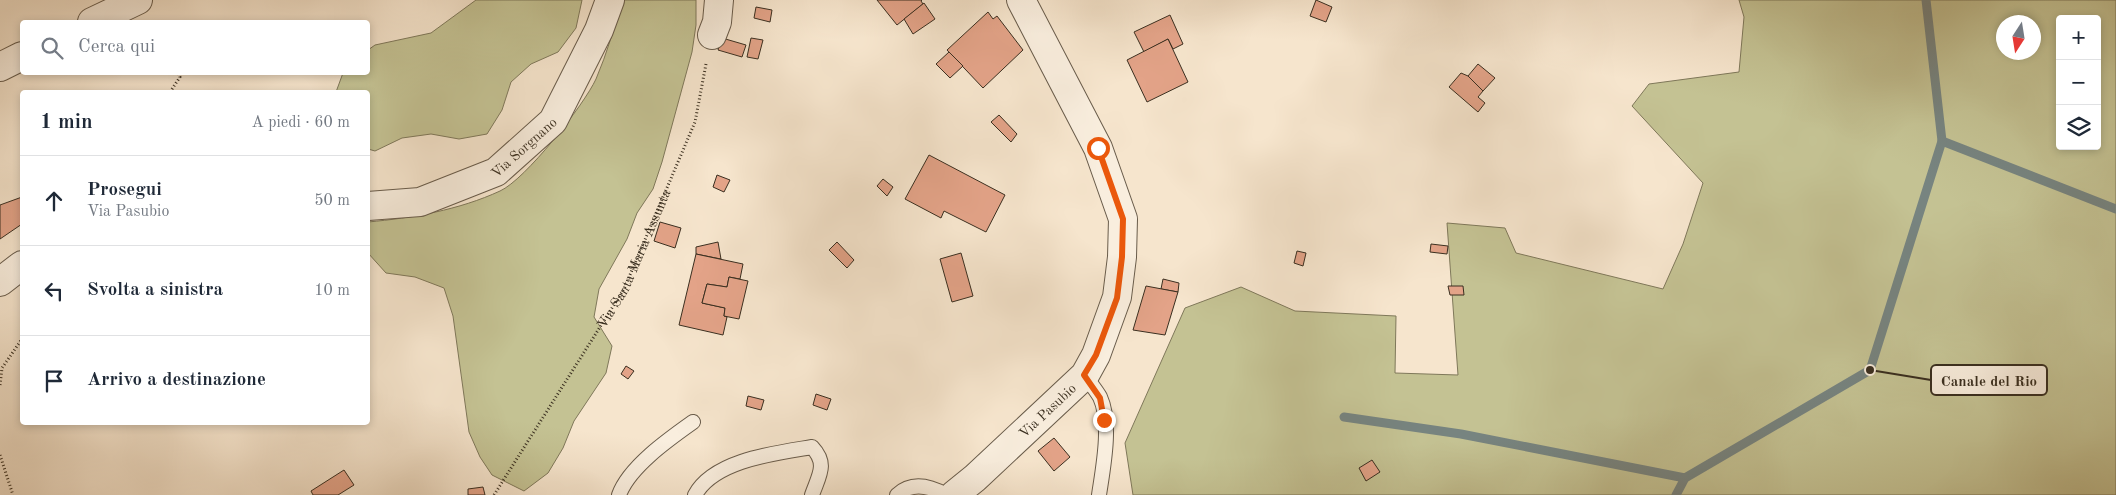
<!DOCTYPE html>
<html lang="it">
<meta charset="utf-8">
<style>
:root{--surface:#fff;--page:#f6f6f7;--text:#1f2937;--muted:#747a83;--line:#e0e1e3}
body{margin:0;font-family:"Old Standard TT",serif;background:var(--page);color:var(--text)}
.controls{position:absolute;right:15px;top:15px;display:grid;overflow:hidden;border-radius:5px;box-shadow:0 2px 8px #0003}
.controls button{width:45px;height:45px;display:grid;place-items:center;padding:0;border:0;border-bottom:1px solid var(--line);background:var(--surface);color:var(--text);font:25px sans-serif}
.compass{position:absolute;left:1996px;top:15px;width:45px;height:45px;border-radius:50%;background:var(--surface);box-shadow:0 2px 8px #0003;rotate:192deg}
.stop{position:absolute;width:15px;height:15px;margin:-11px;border:4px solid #ea580c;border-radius:50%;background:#fff}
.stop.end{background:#ea580c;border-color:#fff;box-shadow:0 1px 5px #0008}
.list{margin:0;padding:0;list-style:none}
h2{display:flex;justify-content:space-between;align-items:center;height:65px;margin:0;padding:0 20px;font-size:21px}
h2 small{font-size:16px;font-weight:400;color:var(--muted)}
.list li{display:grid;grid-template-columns:32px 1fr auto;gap:15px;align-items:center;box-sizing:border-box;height:90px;padding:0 20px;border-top:1px solid var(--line)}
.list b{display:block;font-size:19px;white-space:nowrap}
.list p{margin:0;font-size:16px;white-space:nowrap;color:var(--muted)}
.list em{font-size:16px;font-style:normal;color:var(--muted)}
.icon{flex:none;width:28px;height:28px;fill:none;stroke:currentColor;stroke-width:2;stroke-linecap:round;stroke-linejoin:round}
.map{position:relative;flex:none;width:2116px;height:495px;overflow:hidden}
.search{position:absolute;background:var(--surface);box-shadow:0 2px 8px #0003;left:20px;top:20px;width:350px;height:55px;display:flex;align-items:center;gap:12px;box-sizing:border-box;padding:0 18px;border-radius:5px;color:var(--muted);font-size:19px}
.panel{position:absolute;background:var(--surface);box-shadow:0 2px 8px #0003;left:20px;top:90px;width:350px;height:335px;border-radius:5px}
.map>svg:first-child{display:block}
</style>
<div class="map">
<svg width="2116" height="495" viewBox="0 0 2116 495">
<rect width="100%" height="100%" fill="#f6e5cd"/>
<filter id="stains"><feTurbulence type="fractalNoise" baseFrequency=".004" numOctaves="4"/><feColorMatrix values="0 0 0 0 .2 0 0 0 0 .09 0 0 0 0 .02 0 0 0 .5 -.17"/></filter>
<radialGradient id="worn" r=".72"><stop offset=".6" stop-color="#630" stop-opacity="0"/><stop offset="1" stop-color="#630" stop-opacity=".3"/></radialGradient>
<g fill="#c4c293" stroke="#7f785a" fill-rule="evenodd">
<polygon points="476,0 582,0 576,28 558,52 531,64 511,82 502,110 487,134 459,139 431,134 402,138 375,151 368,149 368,92 336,92 343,73 368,72 368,50 375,45 431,33"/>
<path d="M624 0H696V25L692 52 662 162 653 189 637 213 627 239 599 289 594 317 612 346 606 373 574 421 563 448 548 473 524 491 492 475 480 457 469 432 453 316 444 288 415 277 386 273 368 253V222C412 218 459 210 500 191 525 180 584 105 596 79 607 54 614 26 624 0Z"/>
<path d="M1739 0H2116V495H1133L1125 443 1185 308 1241 287 1295 311 1396 316 1395 373 1458 375 1447 223 1505 228 1516 253 1663 289 1683 244 1703 183 1632 106 1649 84 1739 72 1744 17ZM2060 19H2097V146H2060ZM2004 22H2034V52H2004Z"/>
</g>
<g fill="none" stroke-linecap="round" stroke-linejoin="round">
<g stroke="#778480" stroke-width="9">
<polyline points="1942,141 2116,209"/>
<polyline points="1344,417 1461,434 1685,478"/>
<polyline points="1676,495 1685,478 1870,370 1942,141 1926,0"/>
</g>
</g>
<g fill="#e3a388" stroke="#3a2f20">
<polygon points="877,0 922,0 921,1 923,4 897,25"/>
<polygon points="1316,0 1332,7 1326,22 1310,16"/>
<polygon points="924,3 935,19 913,34 904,19"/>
<polygon points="756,7 772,10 770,22 754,18"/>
<polygon points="988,12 993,19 997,16 1023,50 983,88 947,50"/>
<polygon points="1170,15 1183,44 1173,49 1168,39 1144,52 1134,32"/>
<polygon points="722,38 746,45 742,57 718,50"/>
<polygon points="751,38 763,40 758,59 747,57"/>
<polygon points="1168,39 1188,82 1147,102 1127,60"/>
<polygon points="949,52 963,66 950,78 936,64"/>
<polygon points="1478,64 1495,78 1483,91 1468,76"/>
<polygon points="1461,73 1468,76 1483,91 1478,97 1485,103 1478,112 1449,87"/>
<polygon points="999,115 1017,134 1011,142 991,122"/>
<polygon points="929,155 1005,195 986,232 944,211 941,218 905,199"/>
<polygon points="717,175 730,180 724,192 713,187"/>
<polygon points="883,179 893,187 887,196 877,186"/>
<polygon points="22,197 22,224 0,239 0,205"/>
<polygon points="660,222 681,228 675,248 654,241"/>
<polygon points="718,242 721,259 696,254 696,247"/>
<polygon points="837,242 854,260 847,268 829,250"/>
<polygon points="1431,244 1448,246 1447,254 1430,252"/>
<polygon points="1297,251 1306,253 1303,266 1294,263"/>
<polygon points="961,253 973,296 952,302 940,259"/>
<polygon points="696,254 743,264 740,279 729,277 727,287 707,284 702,303 725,308 724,316 727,317 723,335 679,325"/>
<polygon points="729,277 748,281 739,319 724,316 725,308 702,303 707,284 727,287"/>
<polygon points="1163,279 1179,283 1178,292 1161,289"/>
<polygon points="1146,286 1178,292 1165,335 1133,330"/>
<polygon points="1448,286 1463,286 1464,295 1450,295"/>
<polygon points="626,366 634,371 628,379 621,374"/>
<polygon points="816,394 831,399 827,410 813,405"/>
<polygon points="748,396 764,400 761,410 746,406"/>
<polygon points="1054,438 1070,457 1054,471 1038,451"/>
<polygon points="1372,460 1380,472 1366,481 1359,468"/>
<polygon points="344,470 354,485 338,495 313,495 311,491"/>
<polygon points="483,487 485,495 468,495 468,489"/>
</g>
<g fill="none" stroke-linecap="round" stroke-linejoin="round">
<defs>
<g id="lane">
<path d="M1085 375C1089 382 1096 390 1100 397 1112 423 1103 468 1099 495"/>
<path d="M619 495C629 467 669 439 693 422"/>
<path d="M695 495C714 460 776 453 812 447 828 464 819 475 812 495"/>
<path d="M897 495C912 481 930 486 946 495"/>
</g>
<g id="street">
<polyline points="92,22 138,0"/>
<polyline points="712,35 717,22 719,0"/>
<polyline points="0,67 22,56"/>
<path id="s2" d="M368 206 420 202 496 172 553 121 599 30 610 0"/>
<polyline points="0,282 22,265"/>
<path id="s3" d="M954 495 975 478 1085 375 1096 355 1117 297 1122 257 1123 219 1098 148 1021 0"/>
</g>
</defs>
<use href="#lane" stroke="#695c4b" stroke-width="16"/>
<use href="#street" stroke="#695c4b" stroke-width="30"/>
<g stroke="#3a2f20" stroke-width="3" stroke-dasharray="1 2.5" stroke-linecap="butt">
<polyline points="170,92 180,77 177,72"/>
<polyline points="0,385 2,368 22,339"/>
<polyline points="0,455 13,495"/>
<path id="s1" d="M494 495 624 289 695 122 706 64"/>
</g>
<use href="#lane" stroke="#f9eede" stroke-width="14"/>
<use href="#street" stroke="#f9eede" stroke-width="28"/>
</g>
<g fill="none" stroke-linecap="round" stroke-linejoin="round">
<polyline stroke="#ea580c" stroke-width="6" points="1098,148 1123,219 1122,257 1117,298 1096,355 1084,375 1100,398 1104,420"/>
</g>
<g text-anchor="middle" stroke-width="4" stroke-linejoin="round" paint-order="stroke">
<g font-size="14" fill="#3a2f20" stroke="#f9eede">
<text dy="5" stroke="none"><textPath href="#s2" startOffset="171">Via Sorgnano</textPath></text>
<text dy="5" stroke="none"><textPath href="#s1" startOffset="275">Via Santa Maria Assunta</textPath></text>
<text dy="5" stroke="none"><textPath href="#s3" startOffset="126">Via Pasubio</textPath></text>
</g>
</g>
<path fill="none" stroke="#3a2f20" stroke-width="2" d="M1870 370L1931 380"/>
<circle fill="#3a2f20" stroke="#f9eede" stroke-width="2" cx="1870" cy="370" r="5"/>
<rect fill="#f9eede" stroke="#3a2f20" stroke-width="2" x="1931" y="365" width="116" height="30" rx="5"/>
<g font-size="15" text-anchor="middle" font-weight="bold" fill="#3a2f20">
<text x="1989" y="386">Canale del Rio</text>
</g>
<rect width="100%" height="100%" filter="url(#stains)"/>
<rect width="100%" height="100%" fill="url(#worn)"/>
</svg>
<div class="controls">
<button>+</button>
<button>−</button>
<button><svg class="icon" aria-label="layers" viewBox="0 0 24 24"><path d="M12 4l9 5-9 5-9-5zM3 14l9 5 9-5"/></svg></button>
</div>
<svg class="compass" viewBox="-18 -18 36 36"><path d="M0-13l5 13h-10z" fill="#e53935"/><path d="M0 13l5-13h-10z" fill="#747a83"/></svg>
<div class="stop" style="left:1098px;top:148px"></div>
<div class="stop end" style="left:1104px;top:420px"></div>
<div class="search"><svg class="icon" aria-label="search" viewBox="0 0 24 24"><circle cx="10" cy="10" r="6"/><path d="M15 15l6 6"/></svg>Cerca qui</div>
<section class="panel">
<h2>1 min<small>A piedi · 60 m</small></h2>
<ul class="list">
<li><svg class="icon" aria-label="ahead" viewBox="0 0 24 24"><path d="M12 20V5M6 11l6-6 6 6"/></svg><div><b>Prosegui</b><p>Via Pasubio</p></div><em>50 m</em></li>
<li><svg class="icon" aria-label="left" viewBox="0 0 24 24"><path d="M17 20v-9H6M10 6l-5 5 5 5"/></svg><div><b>Svolta a sinistra</b></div><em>10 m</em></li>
<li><svg class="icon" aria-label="arrive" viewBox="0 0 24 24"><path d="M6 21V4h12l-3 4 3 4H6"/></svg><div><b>Arrivo a destinazione</b></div></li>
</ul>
</section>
</div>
